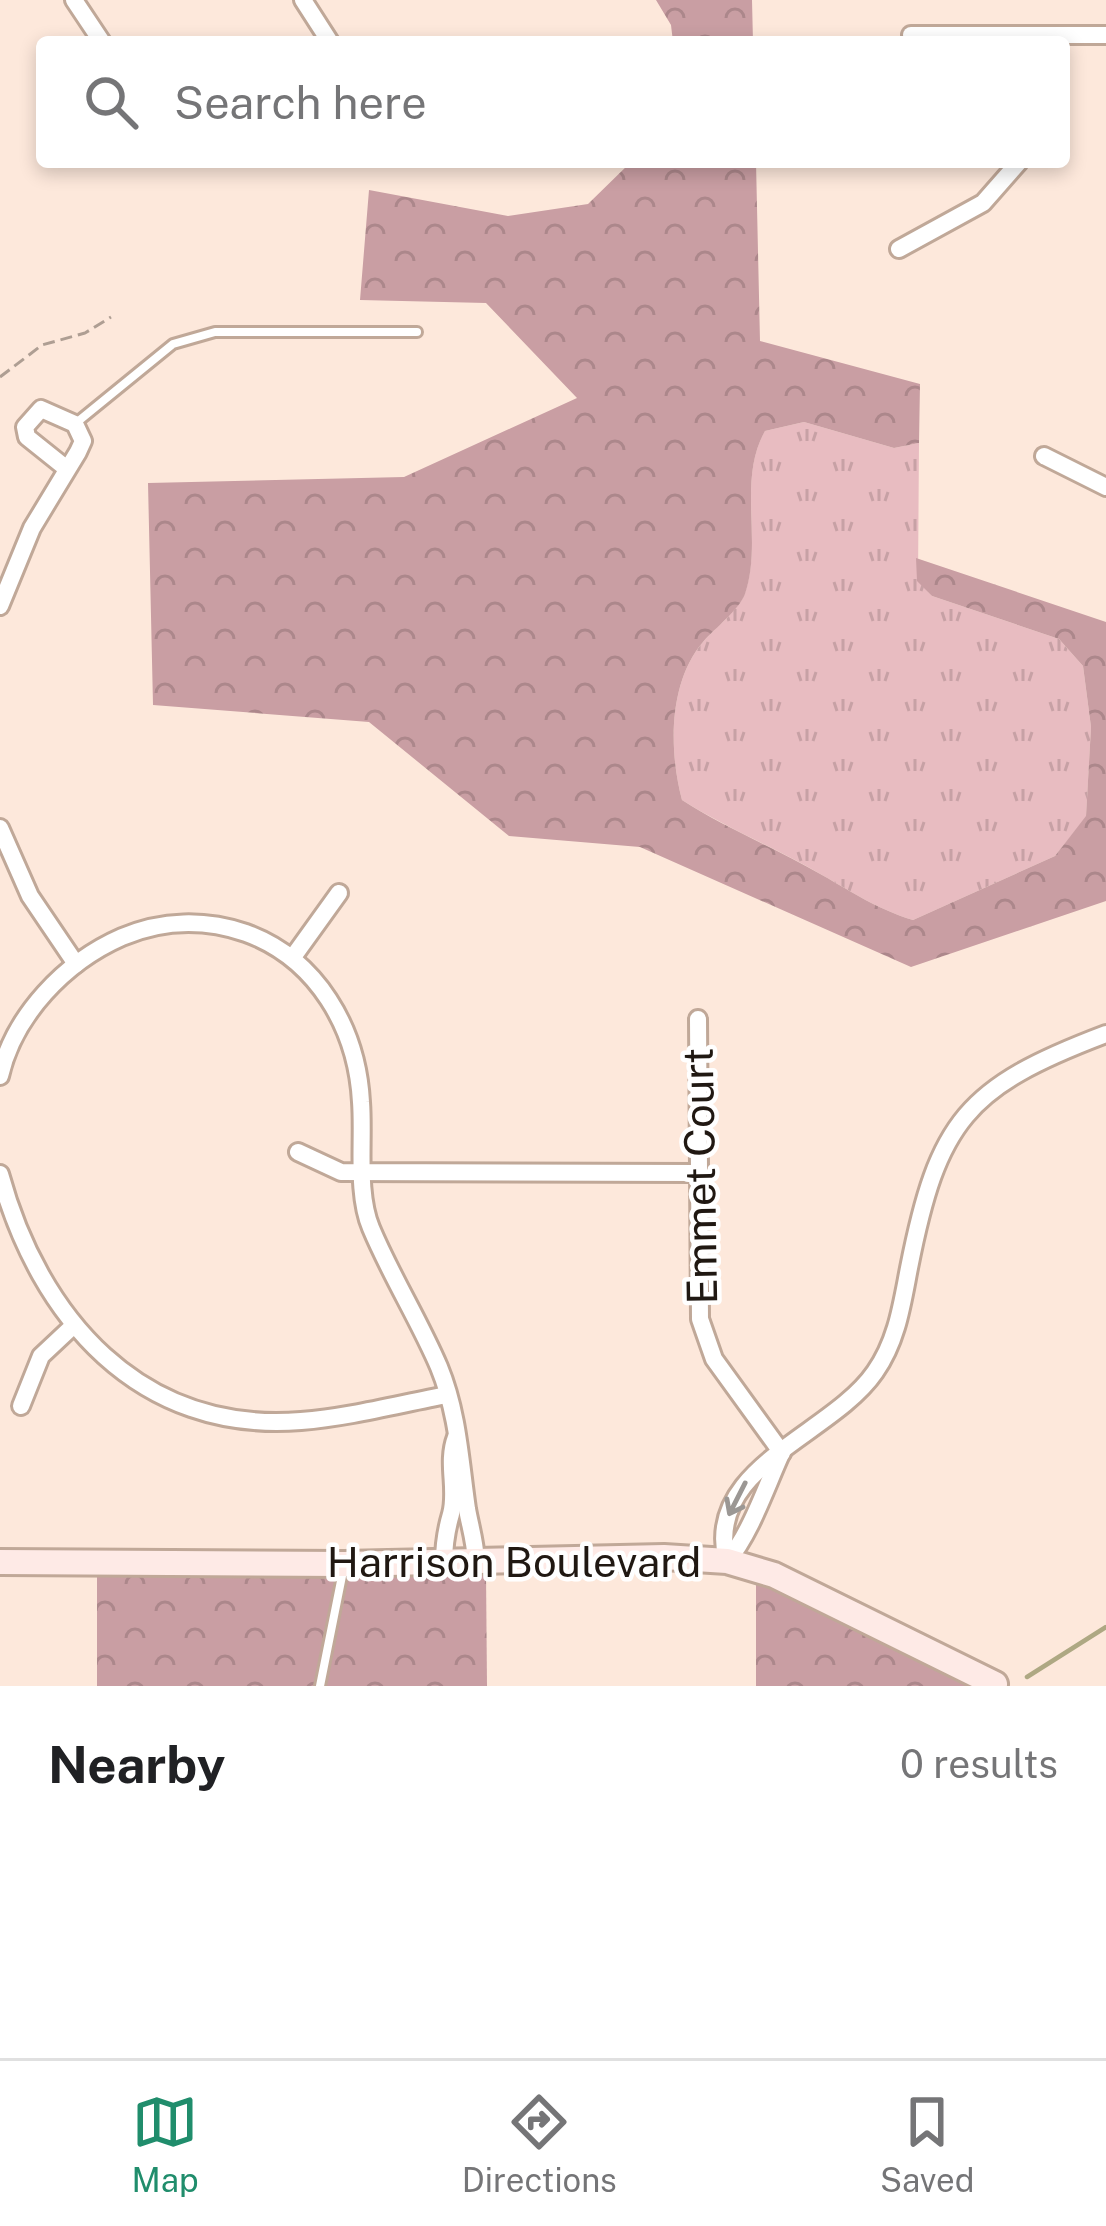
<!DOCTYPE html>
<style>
:root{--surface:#fff;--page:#f6f6f6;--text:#202124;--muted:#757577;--line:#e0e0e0;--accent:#208d6c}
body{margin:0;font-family:"Public Sans",sans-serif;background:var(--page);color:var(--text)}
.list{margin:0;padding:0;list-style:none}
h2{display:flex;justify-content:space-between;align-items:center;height:156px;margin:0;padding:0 48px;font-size:51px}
h2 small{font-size:39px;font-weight:400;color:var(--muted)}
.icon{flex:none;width:66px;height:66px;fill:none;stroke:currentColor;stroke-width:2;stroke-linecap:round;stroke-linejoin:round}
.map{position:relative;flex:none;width:1106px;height:1686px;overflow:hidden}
.search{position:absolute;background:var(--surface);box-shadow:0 6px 18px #0003;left:36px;right:36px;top:36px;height:132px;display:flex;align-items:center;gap:30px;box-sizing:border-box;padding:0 42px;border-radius:12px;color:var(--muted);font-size:45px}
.sheet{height:372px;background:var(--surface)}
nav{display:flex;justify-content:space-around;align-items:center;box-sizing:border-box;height:168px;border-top:3px solid var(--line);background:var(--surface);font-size:33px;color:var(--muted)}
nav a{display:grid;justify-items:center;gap:6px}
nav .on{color:var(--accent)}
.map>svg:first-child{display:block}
</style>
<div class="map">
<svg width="1106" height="1686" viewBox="0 0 1106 1686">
<defs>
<pattern id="grass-tufts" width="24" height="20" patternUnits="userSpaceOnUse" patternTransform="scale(3)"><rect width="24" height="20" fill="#e8bcc1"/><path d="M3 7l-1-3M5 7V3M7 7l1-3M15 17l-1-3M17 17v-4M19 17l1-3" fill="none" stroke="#c7a1a5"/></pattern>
<pattern id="forest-crowns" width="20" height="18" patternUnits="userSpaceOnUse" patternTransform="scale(3)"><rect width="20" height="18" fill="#c99ea3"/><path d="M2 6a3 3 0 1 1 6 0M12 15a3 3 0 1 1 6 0" fill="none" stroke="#ac878b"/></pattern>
</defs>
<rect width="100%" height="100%" fill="#fde8db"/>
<path fill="url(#grass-tufts)" d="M804 422 894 448 919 443 918 581 932 596 1059 639 1083 666 1091 727 1086 817 1055 856 913 920C877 909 854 893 822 875 776 848 728 829 682 800 669 751 668 683 703 642 715 628 739 610 745 593 763 540 737 480 765 431Z"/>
<g fill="url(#forest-crowns)">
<polygon points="656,0 752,0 753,42 673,42 671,25"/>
<path d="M631 162H756L760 341 920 384 919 443 894 448 804 422 765 431C737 481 763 541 745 594 739 610 715 628 703 642 668 683 669 751 682 800 727 829 776 848 822 875 854 893 877 909 913 920L1055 856 1086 816 1091 727 1083 666 1059 639 932 596 917 581 916 558 1106 622V901L911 967 640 847 509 836 369 722 153 705 148 483 404 477 577 398 486 303 360 300 369 190 508 216 588 204Z"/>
<polygon points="486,1573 487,1686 97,1686 97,1575"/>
<polygon points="756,1582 970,1686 756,1686"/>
</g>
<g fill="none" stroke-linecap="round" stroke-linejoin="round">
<polyline stroke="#aea883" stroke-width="4.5" points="1027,1677 1106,1627"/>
<defs>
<g id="lane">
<polyline points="76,423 173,344 215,332 417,332"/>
<polyline points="320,1686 343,1571"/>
</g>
<g id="street">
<polyline points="74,0 102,42"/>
<polyline points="303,0 330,42"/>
<polyline points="911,35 1106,35"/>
<polyline points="899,249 983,203 1019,162"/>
<polyline points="1044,456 1106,487"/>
<polyline points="0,606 32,528 78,452 83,441 75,424 41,409 25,427 27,437 67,469"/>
<polyline points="0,828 30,896 76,964"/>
<polyline points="293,957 339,893"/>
<polyline points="698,1019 700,1319 714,1359 782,1453"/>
<path d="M0 1076C14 1015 65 962 122 937 162 920 205 919 246 933 317 959 357 1028 361 1102 364 1141 356 1192 371 1228 391 1276 419 1320 439 1367 458 1413 460 1461 467 1509 470 1526 475 1541 476 1561"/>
<polyline points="298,1152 341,1172 697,1173"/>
<path d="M0 1174C39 1317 139 1434 301 1421 350 1417 399 1404 447 1395"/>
<polyline points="21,1406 41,1356 73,1326"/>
<path d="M727 1561C703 1467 831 1436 875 1372 897 1341 902 1304 909 1268 938 1121 966 1087 1106 1034"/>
<path d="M727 1561C750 1535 766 1487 781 1454"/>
<path d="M444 1562C444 1543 446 1531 451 1514 458 1489 446 1463 456 1437"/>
</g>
<polyline id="secondary" points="0,1562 344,1564 664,1557 727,1561 774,1575 995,1684"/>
</defs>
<use href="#lane" stroke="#c0a898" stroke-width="14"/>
<use href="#street" stroke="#c0a898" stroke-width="22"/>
<use href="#secondary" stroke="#c0a898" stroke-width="30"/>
<polyline stroke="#ae9e93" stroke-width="3" stroke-dasharray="12 6" stroke-linecap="butt" points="0,377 42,345 85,333 111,317"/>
<use href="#lane" stroke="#fff" stroke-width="8"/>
<use href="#street" stroke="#fff" stroke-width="16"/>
<use href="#secondary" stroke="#feeae6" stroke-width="24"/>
</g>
<defs><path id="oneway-shaft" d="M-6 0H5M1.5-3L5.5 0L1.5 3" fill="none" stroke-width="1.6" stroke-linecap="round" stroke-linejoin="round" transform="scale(3)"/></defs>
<use stroke="#9b9794" href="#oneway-shaft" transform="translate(737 1499) rotate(117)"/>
<g text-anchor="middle" stroke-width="9" stroke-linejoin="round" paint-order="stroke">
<g font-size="42" fill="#201812" stroke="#fff">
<text transform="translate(700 1176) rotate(-91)" y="15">Emmet Court</text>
<text x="514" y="1577">Harrison Boulevard</text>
</g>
</g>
</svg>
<div class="search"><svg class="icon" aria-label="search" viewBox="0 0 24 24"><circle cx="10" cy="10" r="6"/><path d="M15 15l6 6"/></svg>Search here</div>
</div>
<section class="sheet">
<h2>Nearby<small>0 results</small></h2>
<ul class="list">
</ul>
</section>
<nav>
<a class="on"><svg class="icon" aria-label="map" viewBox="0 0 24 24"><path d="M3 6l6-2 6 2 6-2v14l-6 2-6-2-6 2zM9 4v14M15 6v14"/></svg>Map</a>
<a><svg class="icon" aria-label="directions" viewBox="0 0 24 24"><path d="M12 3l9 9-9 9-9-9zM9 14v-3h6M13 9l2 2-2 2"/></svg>Directions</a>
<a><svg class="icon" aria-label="saved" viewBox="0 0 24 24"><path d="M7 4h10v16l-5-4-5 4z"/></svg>Saved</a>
</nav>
